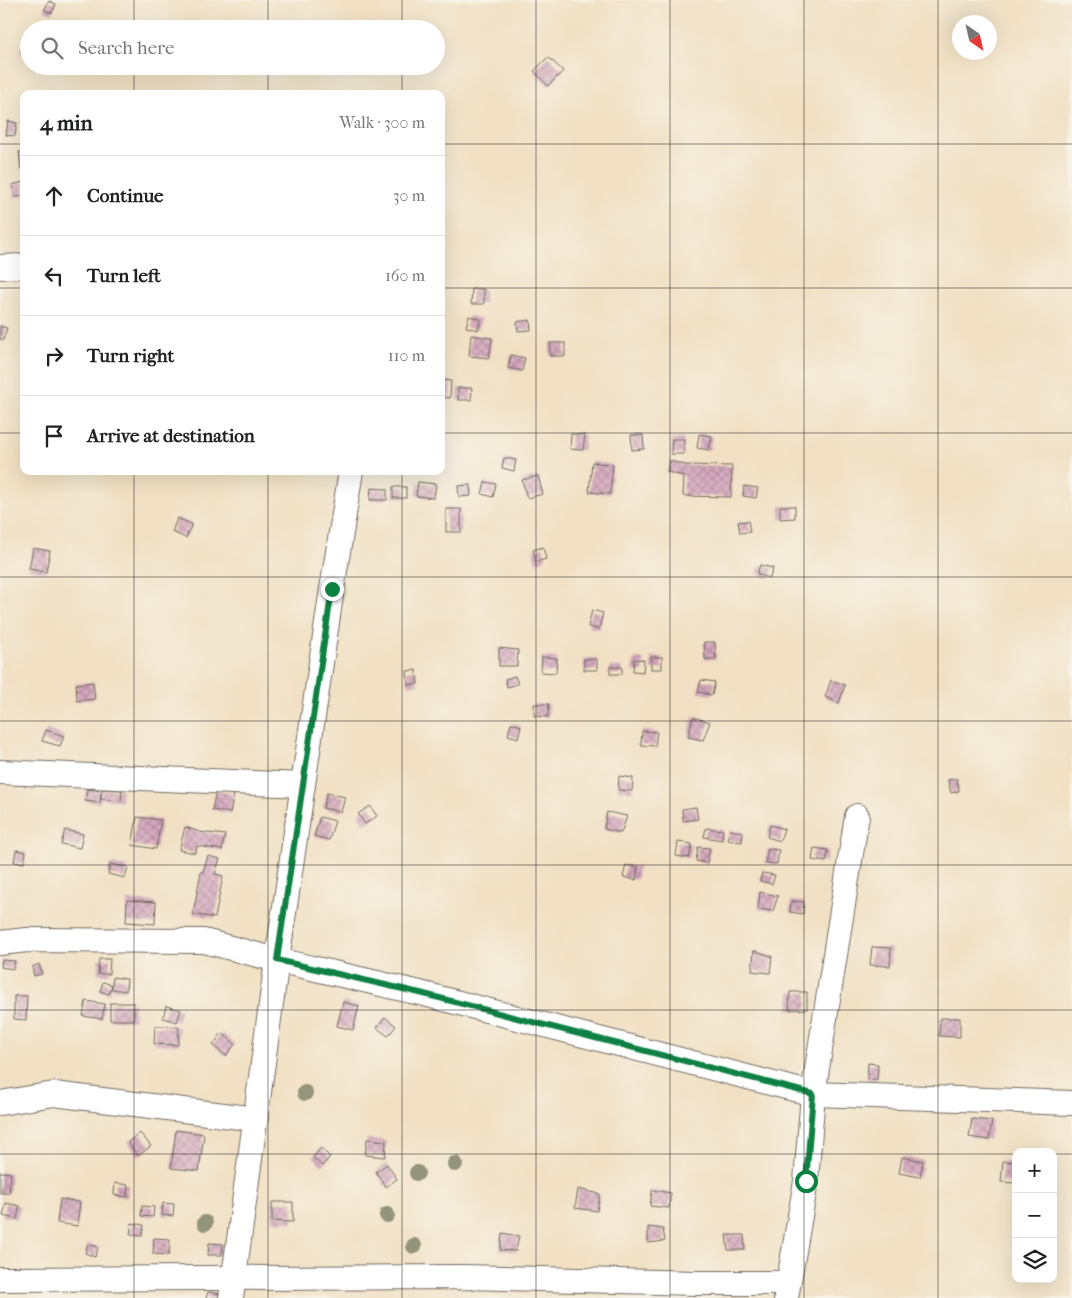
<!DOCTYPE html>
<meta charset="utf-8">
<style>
:root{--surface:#fff;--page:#f6f6f6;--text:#202124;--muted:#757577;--line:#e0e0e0}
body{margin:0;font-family:"IM FELL French Canon",serif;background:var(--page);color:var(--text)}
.controls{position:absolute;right:15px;bottom:15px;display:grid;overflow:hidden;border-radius:10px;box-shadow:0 5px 20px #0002}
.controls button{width:45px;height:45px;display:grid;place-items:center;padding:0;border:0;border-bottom:1px solid var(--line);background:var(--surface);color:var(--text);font:25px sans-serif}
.compass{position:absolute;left:952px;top:15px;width:45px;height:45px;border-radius:50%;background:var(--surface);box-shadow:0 5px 20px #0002;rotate:146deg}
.stop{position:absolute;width:15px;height:15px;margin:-11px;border:4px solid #0b8043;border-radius:50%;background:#fff}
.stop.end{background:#0b8043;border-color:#fff;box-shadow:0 1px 5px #0008}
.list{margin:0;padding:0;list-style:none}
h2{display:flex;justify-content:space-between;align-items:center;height:65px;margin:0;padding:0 20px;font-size:21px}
h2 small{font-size:16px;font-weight:400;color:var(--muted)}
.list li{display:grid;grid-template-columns:32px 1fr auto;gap:15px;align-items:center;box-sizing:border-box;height:80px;padding:0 20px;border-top:1px solid var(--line)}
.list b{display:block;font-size:19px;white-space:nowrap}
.list em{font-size:16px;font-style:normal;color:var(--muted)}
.icon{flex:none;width:28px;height:28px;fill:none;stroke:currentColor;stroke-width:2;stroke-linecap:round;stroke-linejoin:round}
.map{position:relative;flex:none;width:1072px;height:1298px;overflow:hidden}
.search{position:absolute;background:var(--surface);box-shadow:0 5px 20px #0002;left:20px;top:20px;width:425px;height:55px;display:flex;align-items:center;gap:12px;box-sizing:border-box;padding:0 18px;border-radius:28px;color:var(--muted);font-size:19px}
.panel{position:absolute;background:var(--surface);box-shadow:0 5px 20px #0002;left:20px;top:90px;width:425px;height:385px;border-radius:10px}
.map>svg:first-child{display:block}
</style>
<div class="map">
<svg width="1072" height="1298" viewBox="0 0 1072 1298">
<defs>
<pattern id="building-cross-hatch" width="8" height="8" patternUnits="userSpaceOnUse" patternTransform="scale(1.25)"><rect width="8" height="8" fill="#d6a8be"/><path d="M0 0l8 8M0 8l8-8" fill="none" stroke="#ae899b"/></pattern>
</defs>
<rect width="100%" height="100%" fill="#f7f3e8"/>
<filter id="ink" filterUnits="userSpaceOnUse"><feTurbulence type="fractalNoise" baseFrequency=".02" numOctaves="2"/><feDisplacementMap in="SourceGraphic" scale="10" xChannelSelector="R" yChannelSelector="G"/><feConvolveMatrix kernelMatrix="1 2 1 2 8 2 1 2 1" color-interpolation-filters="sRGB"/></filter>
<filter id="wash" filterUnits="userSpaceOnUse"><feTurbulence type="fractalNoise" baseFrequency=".0096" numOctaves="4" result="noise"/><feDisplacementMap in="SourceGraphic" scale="20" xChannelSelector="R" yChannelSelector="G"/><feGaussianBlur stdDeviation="1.12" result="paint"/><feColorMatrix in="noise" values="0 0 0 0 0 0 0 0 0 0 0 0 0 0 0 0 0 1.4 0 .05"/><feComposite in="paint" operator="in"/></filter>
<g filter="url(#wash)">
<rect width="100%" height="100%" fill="#f1e0c3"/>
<g id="blocks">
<g fill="url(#building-cross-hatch)">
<polygon points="49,1 56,4 52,13 44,10"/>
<polygon points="24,42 29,43 29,55 20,52"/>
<polygon points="548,57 563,71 548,86 534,71"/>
<polygon points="8,121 17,123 15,136 6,135"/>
<polygon points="19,152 24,152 24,168 21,169"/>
<polygon points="23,182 24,196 15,197 12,185"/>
<polygon points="472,289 484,289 484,304 471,304"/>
<polygon points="469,316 481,319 478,330 466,327"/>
<polygon points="530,320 531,330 518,331 517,322"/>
<polygon points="0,326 7,328 3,340 0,339"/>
<polygon points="471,335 492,338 489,358 469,356"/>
<rect x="550" y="343" width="15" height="13"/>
<polygon points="511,355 525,358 522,371 508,368"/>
<polygon points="441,380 451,381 450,398 441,397"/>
<polygon points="458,388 472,388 471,400 458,400"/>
<polygon points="571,434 585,435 583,450 570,449"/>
<polygon points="699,434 712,436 709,450 697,448"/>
<polygon points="631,435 643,435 644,449 632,450"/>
<polygon points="672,439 684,439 684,454 671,454"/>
<polygon points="504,458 516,460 514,471 502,468"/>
<polygon points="670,461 686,465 732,466 731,497 683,496 684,476 667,472"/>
<polygon points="592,462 613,465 610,494 589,492"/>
<polygon points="538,476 543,494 527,498 522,480"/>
<polygon points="418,482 436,484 434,498 416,496"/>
<polygon points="485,482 496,484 493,497 482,494"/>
<polygon points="470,485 471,496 459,497 458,486"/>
<polygon points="744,486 758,488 756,498 743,496"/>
<rect x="393" y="487" width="13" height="11"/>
<polygon points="371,488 387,489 387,500 370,500"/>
<polygon points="780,506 795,506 795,518 780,519"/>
<rect x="446" y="509" width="15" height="23"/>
<polygon points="177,518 192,524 186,538 172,532"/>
<polygon points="748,521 750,532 740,533 738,522"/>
<polygon points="543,547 546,559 536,562 533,550"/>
<polygon points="33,548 50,551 46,572 29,569"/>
<polygon points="760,565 773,568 770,578 757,574"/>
<polygon points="592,610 603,613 599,629 588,627"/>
<polygon points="704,642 715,642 716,659 705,659"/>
<polygon points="499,648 518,650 517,666 499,666"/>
<polygon points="542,657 557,658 556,673 541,672"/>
<rect x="651" y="657" width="11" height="12"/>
<rect x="584" y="659" width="13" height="11"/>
<polygon points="634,659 644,660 643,672 633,671"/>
<rect x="610" y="667" width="12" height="7"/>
<polygon points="416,670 418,684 408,685 407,671"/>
<polygon points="515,676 518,684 507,687 505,679"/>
<polygon points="701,680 715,682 712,695 698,692"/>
<polygon points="831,680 845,685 839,703 825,697"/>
<polygon points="93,682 95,699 77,701 76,684"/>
<polygon points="534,704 549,704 548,717 534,716"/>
<polygon points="693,717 710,722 703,740 688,737"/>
<polygon points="511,723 521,726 518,738 508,735"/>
<polygon points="46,730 64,736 60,746 42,741"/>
<polygon points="642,731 657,732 655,746 641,745"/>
<polygon points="619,776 633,778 632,791 618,790"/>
<polygon points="957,779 959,791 951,793 948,780"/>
<polygon points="87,789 102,791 102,789 122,790 121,801 101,799 101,793 100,803 85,801"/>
<polygon points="216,791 234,794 230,813 212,810"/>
<polygon points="327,793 345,797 341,812 323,808"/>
<polygon points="370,806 377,816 365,824 358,814"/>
<polygon points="696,807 698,819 683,821 682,809"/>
<polygon points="607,812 627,816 621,833 604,829"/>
<polygon points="137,817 161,820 156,849 132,845"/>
<polygon points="320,817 335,821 329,840 314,836"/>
<polygon points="770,825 784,829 780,841 767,837"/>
<polygon points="185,827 200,832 225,835 222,850 197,846 195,853 179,850"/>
<polygon points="706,828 723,830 722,840 704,837"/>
<polygon points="65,830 83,834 80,848 61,844"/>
<polygon points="730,830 743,832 742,842 728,840"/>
<polygon points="678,842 692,844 689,858 676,856"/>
<polygon points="698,847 710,848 707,863 696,861"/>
<polygon points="814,848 828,850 826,862 812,860"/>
<polygon points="768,849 779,850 777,864 765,863"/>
<polygon points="16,850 26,852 24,863 14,862"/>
<polygon points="208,856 220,859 215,874 223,876 215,918 193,914 201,872 203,872"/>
<polygon points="110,864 128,867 125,878 108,874"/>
<polygon points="626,865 638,867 636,880 623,877"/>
<polygon points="762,873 775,875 772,884 760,881"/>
<polygon points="760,892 778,896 773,911 758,909"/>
<polygon points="127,900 156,902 155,924 126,922"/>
<polygon points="791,901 804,902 803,914 790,912"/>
<polygon points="872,947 891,948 890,966 870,965"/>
<polygon points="754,951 772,956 770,973 752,971"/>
<polygon points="99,959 110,959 109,974 98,974"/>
<polygon points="2,960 15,961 13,969 1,967"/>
<polygon points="39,964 42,974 34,976 32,967"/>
<polygon points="113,977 127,979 126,991 112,989 112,985 109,994 100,991 103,982 112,985"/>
<polygon points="790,992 807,992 807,1009 789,1010"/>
<polygon points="14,996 27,996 26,1020 14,1019"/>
<polygon points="86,1001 105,1004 102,1019 83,1016"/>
<polygon points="343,1002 359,1006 353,1030 337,1026"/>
<rect x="110" y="1003" width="24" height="17"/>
<polygon points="166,1006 181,1010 177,1022 163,1018"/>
<polygon points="385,1017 396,1026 388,1036 377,1028"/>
<polygon points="940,1018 960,1018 960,1037 939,1036"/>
<polygon points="155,1026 179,1027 178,1045 154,1044"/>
<polygon points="222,1033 235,1044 226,1056 213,1045"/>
<polygon points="868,1063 878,1064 877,1080 867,1079"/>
<polygon points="972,1119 992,1121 989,1140 969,1137"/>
<polygon points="176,1130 204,1134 199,1171 171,1168"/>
<polygon points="140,1133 151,1146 138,1156 128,1142"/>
<polygon points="367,1139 386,1141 385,1157 365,1155"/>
<polygon points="321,1148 330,1157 322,1166 313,1157"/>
<polygon points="902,1157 923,1161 920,1177 899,1173"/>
<polygon points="1003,1161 1016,1162 1016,1183 1001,1182"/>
<polygon points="387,1164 397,1179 386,1187 376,1172"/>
<polygon points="0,1172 11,1173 9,1193 0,1193"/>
<polygon points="115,1183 128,1185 127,1197 114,1195"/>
<polygon points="578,1189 600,1194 597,1211 575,1208"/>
<polygon points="652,1190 671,1193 669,1208 650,1206"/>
<polygon points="60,1199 80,1202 77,1226 57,1223"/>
<polygon points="272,1202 293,1202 293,1222 272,1221"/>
<polygon points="6,1203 20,1206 17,1219 3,1216"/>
<polygon points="163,1203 174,1204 173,1216 162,1215"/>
<polygon points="142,1206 154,1207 153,1217 141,1216"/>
<polygon points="132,1223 144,1225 142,1236 130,1234"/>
<polygon points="648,1227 663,1229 665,1241 648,1243"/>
<polygon points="502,1233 519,1236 516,1251 500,1250"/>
<polygon points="726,1235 744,1235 745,1250 728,1250"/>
<polygon points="154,1238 170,1239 169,1255 153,1254"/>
<polygon points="209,1243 223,1244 222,1255 208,1255"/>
<polygon points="88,1244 98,1247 95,1257 85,1253"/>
<polygon points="208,1292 221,1294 221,1298 206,1298"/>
</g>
</g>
</g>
<g filter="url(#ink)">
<use href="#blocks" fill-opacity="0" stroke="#706a60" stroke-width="1"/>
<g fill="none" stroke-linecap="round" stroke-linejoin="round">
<defs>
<g id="minor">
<polyline points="0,267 24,266"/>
<polyline points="0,772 303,785"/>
<polyline points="0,943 27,940 204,941 277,960 420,993 813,1094 1072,1103"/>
<polyline points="0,1103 54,1094 256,1119"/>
<polyline points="0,1279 464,1277 696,1283 788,1283"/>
<polyline points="231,1298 277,960 332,589 351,471"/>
<polyline points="786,1298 806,1181 813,1094 857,816"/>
</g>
</defs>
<use href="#minor" stroke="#706a60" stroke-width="26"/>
<use href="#minor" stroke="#fff" stroke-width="24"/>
</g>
<g fill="#94947c">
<circle cx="305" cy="1093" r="8"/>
<circle cx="455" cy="1164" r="8"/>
<circle cx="417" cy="1173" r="8"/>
<circle cx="387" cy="1215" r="8"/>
<circle cx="205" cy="1223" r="8"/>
<circle cx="414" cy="1246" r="8"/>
</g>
</g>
<g fill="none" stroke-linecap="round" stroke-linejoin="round" filter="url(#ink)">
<polyline stroke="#0b8043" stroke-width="6" points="332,589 277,960 420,993 813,1094 806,1181"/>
</g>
<path fill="none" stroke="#2b2b2b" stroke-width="1" stroke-opacity="0.55" d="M134 0V29M268 0V29M402 0V29M536 0V1298M670 0V1298M804 0V1298M938 0V1298M134 66V94M268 66V94M402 66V94M0 144H24M441 144H1072M0 288H24M441 288H1072M0 433H24M441 433H1072M134 471V1298M268 471V1298M402 471V1298M0 577H1072M0 721H1072M0 865H1072M0 1010H1072M0 1154H1016M1053 1154H1072"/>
</svg>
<div class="controls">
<button>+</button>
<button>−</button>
<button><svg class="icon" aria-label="layers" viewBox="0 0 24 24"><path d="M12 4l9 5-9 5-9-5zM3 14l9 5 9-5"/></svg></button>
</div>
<svg class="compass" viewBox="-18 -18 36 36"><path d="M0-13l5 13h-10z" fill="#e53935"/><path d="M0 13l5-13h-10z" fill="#757577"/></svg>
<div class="stop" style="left:806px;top:1181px"></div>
<div class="stop end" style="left:332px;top:589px"></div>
<div class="search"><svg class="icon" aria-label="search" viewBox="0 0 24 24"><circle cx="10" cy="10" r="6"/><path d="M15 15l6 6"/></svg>Search here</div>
<section class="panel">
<h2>4 min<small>Walk · 300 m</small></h2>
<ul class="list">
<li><svg class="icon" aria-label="ahead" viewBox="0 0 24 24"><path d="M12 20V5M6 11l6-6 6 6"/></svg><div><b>Continue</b></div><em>30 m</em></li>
<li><svg class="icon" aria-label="left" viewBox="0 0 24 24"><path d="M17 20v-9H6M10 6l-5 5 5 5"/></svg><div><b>Turn left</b></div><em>160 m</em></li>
<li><svg class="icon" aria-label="right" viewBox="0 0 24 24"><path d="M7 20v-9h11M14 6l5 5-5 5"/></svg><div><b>Turn right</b></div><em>110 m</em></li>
<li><svg class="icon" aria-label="arrive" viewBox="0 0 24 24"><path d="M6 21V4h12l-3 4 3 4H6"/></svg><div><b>Arrive at destination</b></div></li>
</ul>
</section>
</div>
